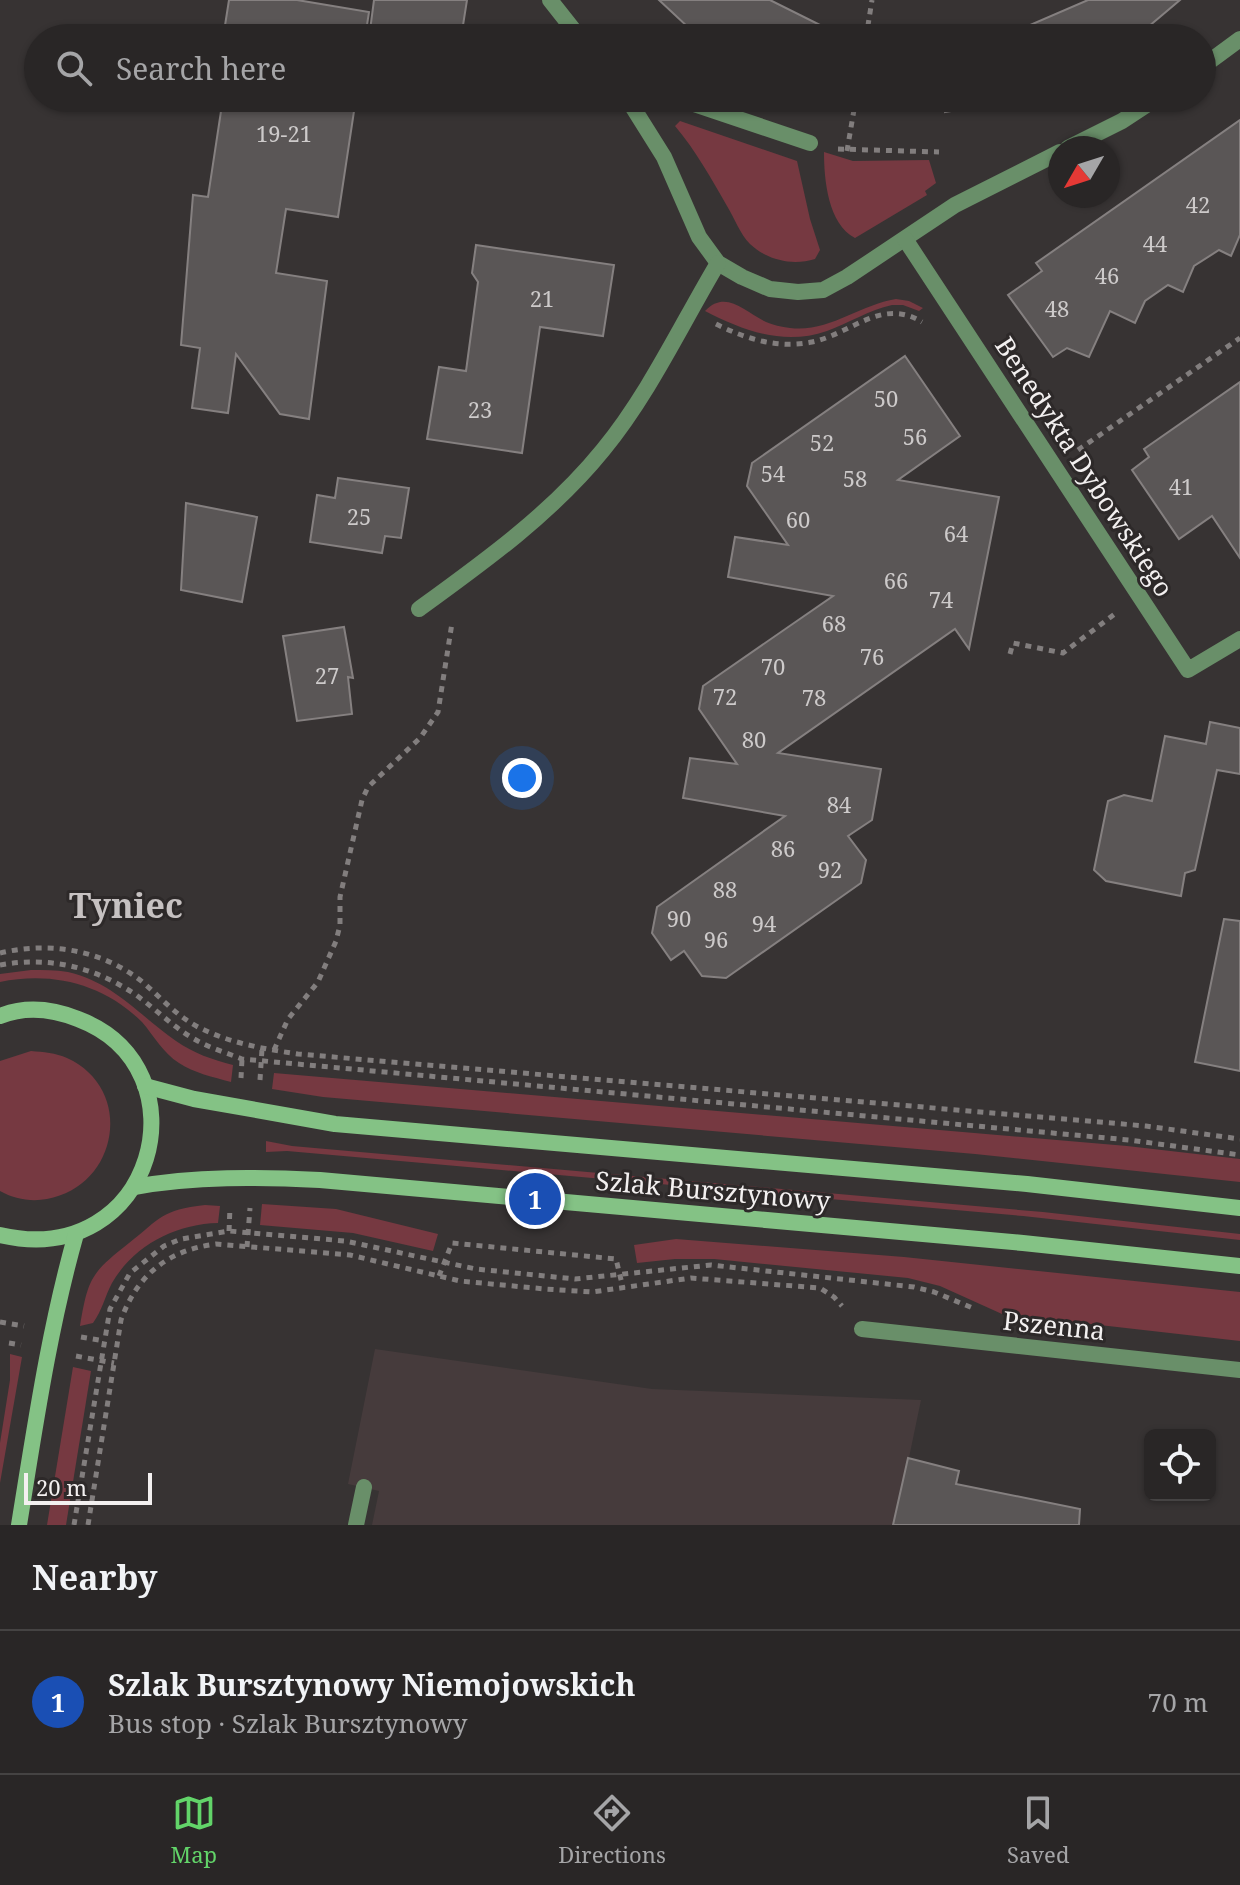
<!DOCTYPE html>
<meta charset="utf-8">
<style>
:root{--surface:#292626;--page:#353232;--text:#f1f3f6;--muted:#a5a5a7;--line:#454343;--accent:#62d469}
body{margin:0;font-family:"Noto Serif",serif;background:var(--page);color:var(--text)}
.controls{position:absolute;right:24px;bottom:24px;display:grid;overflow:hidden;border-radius:12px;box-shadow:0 2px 6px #0004}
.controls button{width:72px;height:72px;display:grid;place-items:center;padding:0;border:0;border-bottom:2px solid var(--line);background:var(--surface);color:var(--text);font:40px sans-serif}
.compass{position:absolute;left:1048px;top:136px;width:72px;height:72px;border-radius:50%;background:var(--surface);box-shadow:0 2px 6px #0004;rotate:231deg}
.scale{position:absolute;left:24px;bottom:20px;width:128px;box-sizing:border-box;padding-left:8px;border:4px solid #f3f0f0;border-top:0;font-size:22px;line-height:28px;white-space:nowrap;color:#f3f0f0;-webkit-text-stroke:6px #2d2929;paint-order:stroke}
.you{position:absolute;left:522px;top:778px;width:28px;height:28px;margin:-20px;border:6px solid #fff;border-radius:50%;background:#1a73e8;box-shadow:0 0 0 12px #1a73e833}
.badge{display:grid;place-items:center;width:52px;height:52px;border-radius:50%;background:var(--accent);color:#fff;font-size:26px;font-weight:700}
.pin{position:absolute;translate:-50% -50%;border:4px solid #fff;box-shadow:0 2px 8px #0006}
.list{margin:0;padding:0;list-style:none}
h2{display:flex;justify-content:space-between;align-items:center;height:104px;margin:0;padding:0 32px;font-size:34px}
h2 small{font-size:26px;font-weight:400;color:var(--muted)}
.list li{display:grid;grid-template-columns:52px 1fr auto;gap:24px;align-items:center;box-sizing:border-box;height:144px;padding:0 32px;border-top:2px solid var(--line)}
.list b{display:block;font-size:30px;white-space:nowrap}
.list p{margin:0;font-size:26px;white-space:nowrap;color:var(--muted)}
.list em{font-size:26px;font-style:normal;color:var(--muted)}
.icon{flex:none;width:44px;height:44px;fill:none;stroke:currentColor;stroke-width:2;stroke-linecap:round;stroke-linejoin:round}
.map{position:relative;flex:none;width:1240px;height:1525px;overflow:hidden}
.search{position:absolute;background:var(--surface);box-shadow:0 2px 6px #0004;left:24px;right:24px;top:24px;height:88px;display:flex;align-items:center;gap:20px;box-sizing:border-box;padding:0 28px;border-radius:44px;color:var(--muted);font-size:30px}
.sheet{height:248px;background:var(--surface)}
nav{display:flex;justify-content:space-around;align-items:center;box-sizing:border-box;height:112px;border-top:2px solid var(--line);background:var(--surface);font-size:22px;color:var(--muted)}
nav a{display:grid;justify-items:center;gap:4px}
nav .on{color:var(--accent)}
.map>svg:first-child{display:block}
</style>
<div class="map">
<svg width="1240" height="1525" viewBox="0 0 1240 1525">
<rect width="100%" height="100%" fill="#373333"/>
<polygon fill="#463b3c" points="375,1349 652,1389 921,1400 895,1525 372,1525 379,1491 348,1484"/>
<g fill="#763941">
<path d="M680 121 797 161 810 219 820 250 815 259C792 266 767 260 750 244 740 234 734 217 727 206 711 178 696 151 675 126Z"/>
<path d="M824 152 853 161 929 160 936 183 925 191 927 195 855 238C828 224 824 180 824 152Z"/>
<path d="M896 299 909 301 923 308 919 311 903 305H892C869 310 849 323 827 331 784 346 744 331 705 311 726 289 745 312 766 322 773 325 781 327 790 328 828 333 859 305 896 299Z"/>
<path d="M31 970C43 970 56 970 68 972 113 982 140 1016 176 1041 193 1053 213 1060 233 1065L231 1082C213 1077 194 1073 179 1063 163 1053 154 1036 142 1022 104 984 52 971 0 982V974Z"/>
<path d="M31 1051C43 1052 56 1053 67 1058 135 1089 119 1186 47 1199 31 1202 14 1199 0 1191V1061Z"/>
<polygon points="274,1073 1127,1146 1240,1159 1240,1182 975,1154 323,1097 272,1089"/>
<polygon points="266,1141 292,1146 1043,1212 1240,1234 1240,1240 1023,1216 287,1151 266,1152"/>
<polygon points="262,1204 336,1209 438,1234 433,1251 353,1233 260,1225"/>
<path d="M205 1205 220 1206 218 1223C176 1224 134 1245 112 1283 105 1296 102 1311 93 1323L80 1326C88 1278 91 1273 129 1243 161 1218 161 1210 205 1205Z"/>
<polygon points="676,1239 904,1257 1240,1292 1240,1341 1002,1314 940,1286 908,1278 714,1259 675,1259 637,1263 634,1245"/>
<polygon points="10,1354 22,1357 0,1483 0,1443 10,1380"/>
<polygon points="73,1367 91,1371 66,1525 47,1525"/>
</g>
<g fill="#5a5656" stroke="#858080" stroke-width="2">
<polygon points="229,0 297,0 369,12 365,38 223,38"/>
<polygon points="374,0 467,0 461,38 369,38"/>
<polygon points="659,0 770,0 828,29 846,32 846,38 692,38 689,28"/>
<polygon points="1088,0 1180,0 1135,38 1000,38"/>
<polygon points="973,26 975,38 914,38 913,35"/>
<polygon points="223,98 356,98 338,217 286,209 276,273 327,281 309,419 280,414 236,354 228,413 192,408 200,348 181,345 193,195 208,197"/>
<polygon points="903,98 985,98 986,105 945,112 944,107 917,111"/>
<polygon points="1240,120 1240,235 1231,256 1219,250 1194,266 1183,292 1168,285 1145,301 1135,323 1110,311 1089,357 1067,348 1053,357 1008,295 1042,271 1036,263"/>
<polygon points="476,245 614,265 603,336 540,327 522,453 427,439 439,367 466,371 478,282 472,273"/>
<polygon points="905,356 960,436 898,480 999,497 969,649 955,629 778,753 881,769 872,820 848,836 866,860 861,883 726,978 702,976 684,951 671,960 652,933 657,907 785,816 683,798 690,758 737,764 699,709 703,686 833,596 728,577 735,537 788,545 747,486 752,463"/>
<polygon points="1240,382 1240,558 1212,516 1179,539 1132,470 1149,457 1144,449"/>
<polygon points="338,478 409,488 401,538 385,536 382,553 310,542 317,495 335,498"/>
<polygon points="186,503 257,517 242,602 181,590"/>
<polygon points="344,627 353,678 348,677 352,714 297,721 283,636"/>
<polygon points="1210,722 1240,728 1240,774 1217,770 1195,870 1185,873 1181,896 1106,881 1094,870 1108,801 1124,795 1152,801 1165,736 1206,744"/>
<polygon points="1224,919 1240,921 1240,1071 1195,1062"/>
<polygon points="908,1458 959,1471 956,1484 1080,1509 1079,1525 893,1525"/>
</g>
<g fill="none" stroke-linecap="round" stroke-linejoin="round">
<g stroke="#827e7e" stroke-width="5" stroke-dasharray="6 6" stroke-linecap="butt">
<polyline points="866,38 872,0"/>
<polyline points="838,149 939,152"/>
<polyline points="847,151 856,98"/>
<path d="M716 324C746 339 778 349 812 342 851 334 882 297 922 322"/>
<polyline points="1078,450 1240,338"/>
<polyline points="1010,654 1013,643 1063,653 1116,613"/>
<path d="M0 953C51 941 104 950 145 984 162 999 177 1016 198 1027 229 1043 264 1049 298 1054L1146 1126 1240 1139"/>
<path d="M0 965C49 956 95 967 136 995 157 1010 174 1028 196 1040 210 1048 227 1053 242 1059L1129 1140 1240 1155"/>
<polyline points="274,1050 288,1019 318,982 336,941 340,925 340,897 362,800 368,787 420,738 438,712 452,623"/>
<polyline points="241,1078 242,1059"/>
<polyline points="260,1080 262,1049"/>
<polyline points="229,1231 230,1207"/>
<polyline points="247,1247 250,1208"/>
<polyline points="439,1276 452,1243 616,1259 623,1288"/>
<polyline points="0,1322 24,1326"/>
<polyline points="81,1337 104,1341"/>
<polyline points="9,1343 21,1345"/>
<polyline points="76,1356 114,1363"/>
<polyline points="74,1525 110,1309 130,1273 164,1246 181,1239 229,1231 345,1241 476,1269 575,1279 711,1265 914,1287 934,1292 975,1309"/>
<path d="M88 1525 121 1320C137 1275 168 1250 216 1244L350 1255 460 1281 545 1289 592 1292 691 1278 820 1288 834 1297 842 1306"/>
</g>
<polyline stroke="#698f69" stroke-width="16" points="676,98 810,143"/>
<g stroke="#698f69" stroke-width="16">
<polyline points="550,0 580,38"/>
<polyline points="1202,67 1240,39"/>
<polyline points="627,98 664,157 699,237 718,263 742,277 770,289 798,292 823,290 847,277 955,205 1060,152"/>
<polyline points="1068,148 1122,121 1157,98"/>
<polyline points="905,239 1188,670 1240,639"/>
<path d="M419 609C484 562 552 513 603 450 649 394 681 325 718 263"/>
<polyline points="862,1329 1240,1370"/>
<polyline points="356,1525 364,1487"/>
</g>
<g stroke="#84c285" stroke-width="16">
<path d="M0 1016C25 1006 53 1009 78 1019 208 1068 155 1271 0 1235"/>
<polyline points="145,1086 194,1099 335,1124 1027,1184 1240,1208"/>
<path d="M134 1187C196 1176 258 1177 320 1180L1023 1243 1240 1266"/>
<path d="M19 1525C35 1427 49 1329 76 1234"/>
</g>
</g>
<g text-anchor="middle" stroke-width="6" stroke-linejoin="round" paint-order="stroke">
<g font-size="22" fill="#cdcaca">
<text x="284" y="142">19-21</text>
<text x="1198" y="213">42</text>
<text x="1155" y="252">44</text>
<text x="1107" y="284">46</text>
<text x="542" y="307">21</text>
<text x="1057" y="317">48</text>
<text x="886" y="407">50</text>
<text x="480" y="418">23</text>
<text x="915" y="445">56</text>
<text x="822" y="451">52</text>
<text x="773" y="482">54</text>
<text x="855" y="487">58</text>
<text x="1181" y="495">41</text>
<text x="359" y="525">25</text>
<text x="798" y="528">60</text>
<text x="956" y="542">64</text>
<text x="896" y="589">66</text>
<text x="941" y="608">74</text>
<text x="834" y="632">68</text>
<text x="872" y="665">76</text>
<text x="773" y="675">70</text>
<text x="327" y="684">27</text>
<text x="725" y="705">72</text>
<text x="814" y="706">78</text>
<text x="754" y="748">80</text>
<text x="839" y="813">84</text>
<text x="783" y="857">86</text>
<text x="830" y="878">92</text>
<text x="725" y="898">88</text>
<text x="679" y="927">90</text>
<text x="764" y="932">94</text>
<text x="716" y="948">96</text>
</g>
<g font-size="26" fill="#f3f0f0" stroke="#2d2929">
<text transform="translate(1084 467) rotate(57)" y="9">Benedykta Dybowskiego</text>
<text transform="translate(713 1191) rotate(5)" y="9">Szlak Bursztynowy</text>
<text transform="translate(1054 1326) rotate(6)" y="9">Pszenna</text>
</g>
<g font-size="34" font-weight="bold" fill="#c6c1c1" stroke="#2d2929">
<text x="126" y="918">Tyniec</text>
</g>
</g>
</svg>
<div class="controls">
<button><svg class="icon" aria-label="locate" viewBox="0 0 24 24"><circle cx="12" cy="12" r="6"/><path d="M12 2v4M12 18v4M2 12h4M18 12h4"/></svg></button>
</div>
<svg class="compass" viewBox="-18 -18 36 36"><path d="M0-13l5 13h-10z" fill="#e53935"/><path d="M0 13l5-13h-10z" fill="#a5a5a7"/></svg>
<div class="scale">20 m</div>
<div class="you"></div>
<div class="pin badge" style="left:535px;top:1199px;background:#1a4fb4">1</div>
<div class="search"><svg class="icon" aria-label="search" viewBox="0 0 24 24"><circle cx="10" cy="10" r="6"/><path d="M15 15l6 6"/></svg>Search here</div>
</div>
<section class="sheet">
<h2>Nearby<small></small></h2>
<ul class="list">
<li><span class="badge" style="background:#1a4fb4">1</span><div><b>Szlak Bursztynowy Niemojowskich</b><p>Bus stop · Szlak Bursztynowy</p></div><em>70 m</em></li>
</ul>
</section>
<nav>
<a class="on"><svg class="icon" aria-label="map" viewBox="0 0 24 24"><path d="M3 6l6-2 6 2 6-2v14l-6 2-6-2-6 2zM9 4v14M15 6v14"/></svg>Map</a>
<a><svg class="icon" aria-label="directions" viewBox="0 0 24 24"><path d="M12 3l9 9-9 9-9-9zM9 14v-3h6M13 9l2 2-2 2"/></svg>Directions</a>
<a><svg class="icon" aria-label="saved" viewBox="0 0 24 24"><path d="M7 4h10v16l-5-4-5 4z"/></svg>Saved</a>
</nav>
